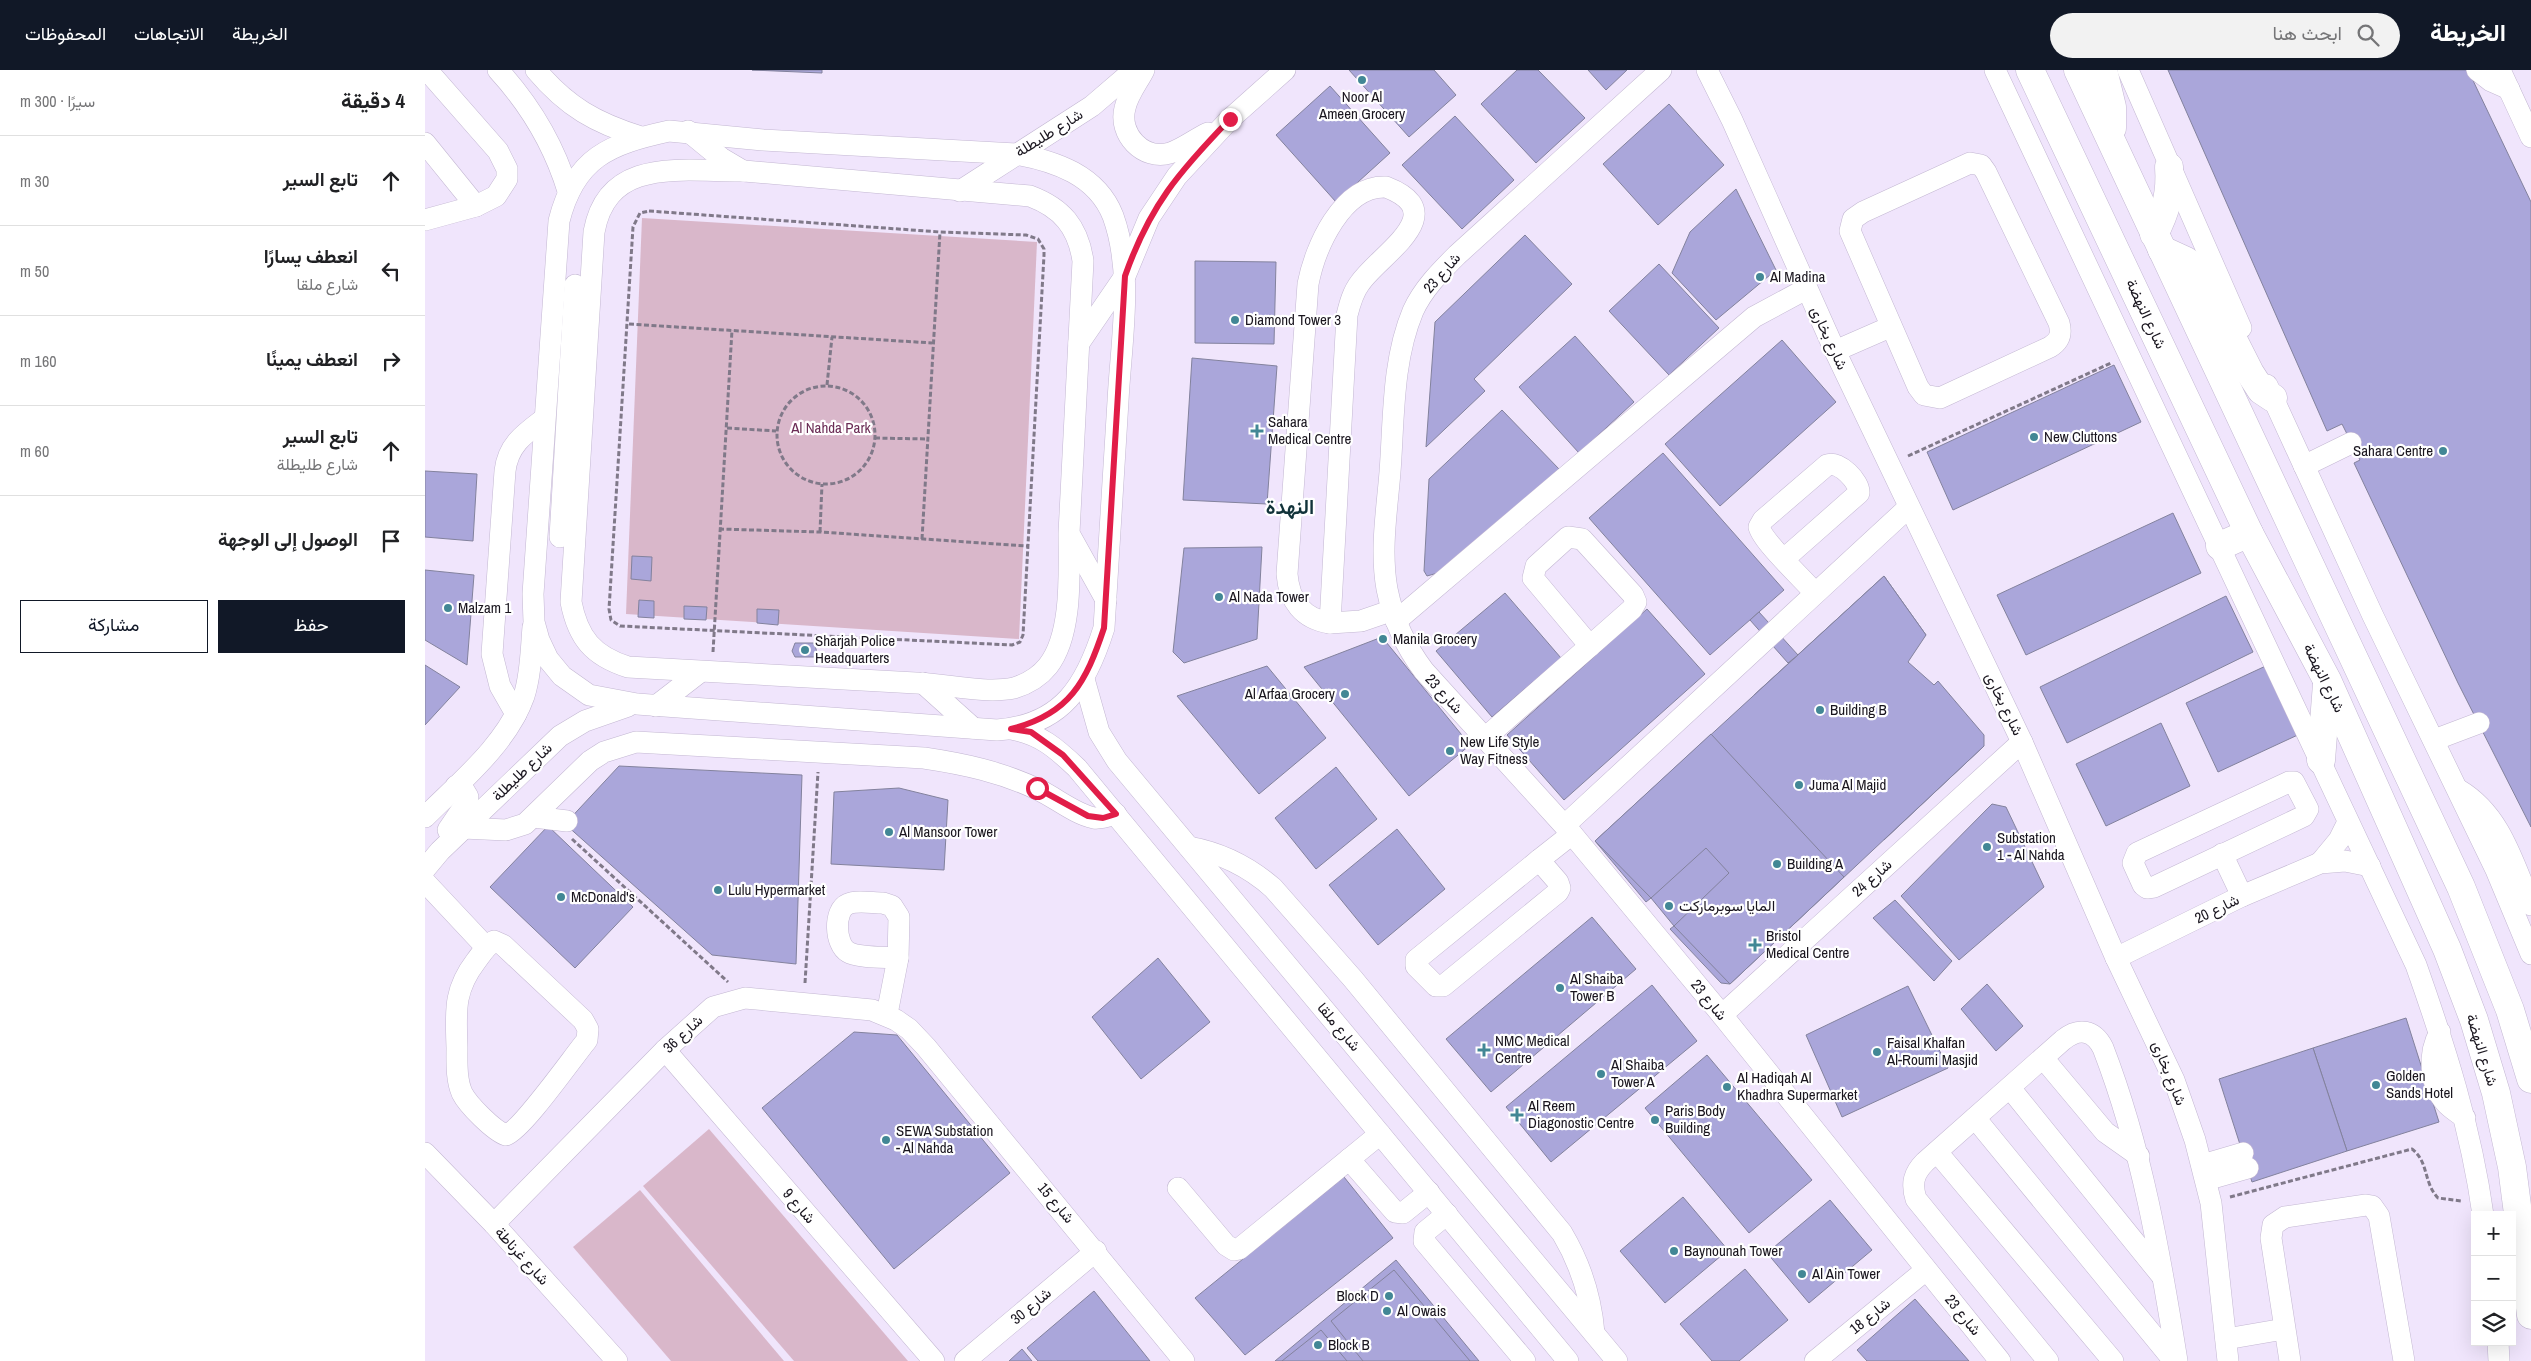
<!DOCTYPE html>
<html lang="ar">
<meta charset="utf-8">
<style>
:root{--surface:#fff;--page:#f2f2f2;--text:#202124;--muted:#757577;--line:#e0e0e0;--accent:#111827}
body{margin:0;font-family:"Archivo Narrow",Vazirmatn,sans-serif;background:var(--page);color:var(--text);direction:rtl}
.controls{position:absolute;right:15px;bottom:15px;display:grid;overflow:hidden;border-radius:0px;box-shadow:0 5px 20px #0002}
.controls button{width:45px;height:45px;display:grid;place-items:center;padding:0;border:0;border-bottom:1px solid var(--line);background:var(--surface);color:var(--text);font:25px sans-serif}
.stop{position:absolute;width:15px;height:15px;margin:-11px;border:4px solid #e11d48;border-radius:50%;background:#fff}
.stop.end{background:#e11d48;border-color:#fff;box-shadow:0 1px 5px #0008}
.list{margin:0;padding:0;list-style:none}
h2{display:flex;justify-content:space-between;align-items:center;height:65px;margin:0;padding:0 20px;font-size:21px}
h2 small{font-size:16px;font-weight:400;color:var(--muted)}
.list li{display:grid;grid-template-columns:32px 1fr auto;gap:15px;align-items:center;box-sizing:border-box;height:90px;padding:0 20px;border-top:1px solid var(--line)}
.list b{display:block;font-size:19px;white-space:nowrap}
.list p{margin:0;font-size:16px;white-space:nowrap;color:var(--muted)}
.list em{font-size:16px;font-style:normal;color:var(--muted)}
.actions{display:flex;gap:10px;padding:15px 20px}
.actions a{flex:1;padding:11px 0;border:1px solid var(--accent);border-radius:0px;text-align:center;font-size:18px;color:var(--accent)}
.actions .main{background:var(--accent);color:#fff}
.icon{flex:none;width:28px;height:28px;fill:none;stroke:currentColor;stroke-width:2;stroke-linecap:round;stroke-linejoin:round}
.map{position:relative;flex:none;width:2106px;height:1291px;overflow:hidden;direction:ltr}
header{display:flex;align-items:center;gap:30px;box-sizing:border-box;height:70px;padding:0 25px;background:var(--accent);color:#fff}
header strong{font-size:24px}
nav{display:flex;gap:28px;margin-inline-start:auto;font-size:18px}
.search{width:350px;height:45px;background:var(--page);display:flex;align-items:center;gap:12px;box-sizing:border-box;padding:0 18px;border-radius:28px;color:var(--muted);font-size:19px}
main{display:flex}
aside{flex:1;background:var(--surface)}
.map>svg:first-child{display:block}
</style>
<header>
<strong>الخريطة</strong>
<div class="search"><svg class="icon" aria-label="search" viewBox="0 0 24 24"><circle cx="10" cy="10" r="6"/><path d="M15 15l6 6"/></svg>ابحث هنا</div>
<nav><a>الخريطة</a><a>الاتجاهات</a><a>المحفوظات</a></nav>
</header>
<main>
<div class="map">
<svg width="2106" height="1291" viewBox="0 0 2106 1291">
<rect width="100%" height="100%" fill="#f0e5fc"/>
<g fill="#d9b7ca">
<polygon points="217,148 612,172 594,569 201,544"/>
<polygon points="284,1059 483,1291 369,1291 218,1116"/>
<polygon points="215,1120 359,1291 246,1291 148,1177"/>
</g>
<g fill="#aaa6da" stroke="#83829d">
<polygon points="327,0 397,0 397,3"/>
<polygon points="924,0 1009,0 1031,25 984,67"/>
<polygon points="1092,0 1113,0 1160,48 1111,93 1056,34"/>
<polygon points="1163,0 1202,0 1181,20"/>
<polygon points="1743,0 2043,0 2106,132 2106,757 2033,613 1929,393 1935,390 1917,354 1902,361"/>
<polygon points="905,16 965,83 911,132 851,65"/>
<polygon points="1244,34 1299,95 1233,155 1178,94"/>
<polygon points="1030,46 1089,110 1037,159 977,95"/>
<polygon points="1311,119 1351,200 1291,250 1247,203 1265,162"/>
<polygon points="1100,165 1147,214 1049,309 1060,321 1001,377 1010,252"/>
<polygon points="770,191 851,192 849,274 770,273"/>
<polygon points="1234,194 1294,258 1244,305 1184,241"/>
<polygon points="1150,266 1209,332 1154,383 1094,317"/>
<polygon points="1357,270 1411,332 1295,436 1240,374"/>
<polygon points="767,288 852,296 842,434 758,430"/>
<polygon points="1689,295 1716,352 1528,440 1502,382"/>
<polygon points="1077,340 1134,399 1016,502 1002,506 999,501 1004,409"/>
<polygon points="1238,383 1359,520 1285,585 1164,448"/>
<polygon points="0,401 52,404 48,471 0,467"/>
<polygon points="1748,443 1776,503 1601,585 1572,525"/>
<polygon points="837,477 832,569 759,593 748,582 759,478"/>
<polygon points="207,486 227,487 226,511 206,509"/>
<polygon points="0,500 49,505 42,595 0,570"/>
<polygon points="1459,506 1501,565 1433,623 1460,655 1507,619 1559,676 1459,770 1329,625"/>
<polygon points="1459,506 1501,565 1483,592 1509,615 1513,611 1559,665 1559,676 1305,914 1296,913 1245,859 1249,856 1226,828 1221,832 1170,771"/>
<polygon points="1080,523 1136,588 1067,647 1011,581"/>
<polygon points="1801,526 1828,582 1642,673 1615,617"/>
<polygon points="214,530 229,531 229,548 213,547"/>
<polygon points="259,536 282,537 281,550 259,549"/>
<polygon points="332,539 354,540 353,555 332,553"/>
<polygon points="1222,539 1280,604 1139,730 1082,665"/>
<polygon points="1334,542 1373,585 1363,593 1325,550"/>
<polygon points="957,567 1045,675 984,726 879,597"/>
<polygon points="370,573 389,573 392,582 389,587 370,587 367,581"/>
<polygon points="1845,594 1877,663 1793,702 1761,633"/>
<polygon points="0,595 35,617 0,655"/>
<polygon points="842,596 901,668 834,724 752,626"/>
<polygon points="1736,653 1765,716 1681,756 1651,694"/>
<polygon points="1286,664 1419,807 1305,914 1249,856 1304,803 1281,778 1226,828 1170,771"/>
<polygon points="194,696 377,705 371,894 287,885 140,754"/>
<polygon points="911,697 952,749 891,799 850,748"/>
<polygon points="474,718 523,730 519,800 406,794 409,722"/>
<polygon points="1567,734 1581,737 1619,817 1534,890 1476,826"/>
<polygon points="123,756 208,837 150,898 65,817"/>
<polygon points="972,759 1020,819 953,875 904,815"/>
<polygon points="1470,830 1527,891 1509,911 1448,848"/>
<polygon points="1167,847 1211,899 1066,1022 1021,969"/>
<polygon points="733,888 785,952 716,1009 667,947"/>
<polygon points="1562,914 1598,956 1571,981 1536,939"/>
<polygon points="1227,915 1272,971 1126,1092 1081,1037"/>
<polygon points="1483,916 1523,998 1417,1047 1381,965"/>
<polygon points="1981,948 2014,1052 1922,1081 1888,978"/>
<polygon points="429,962 472,965 585,1103 469,1199 337,1038"/>
<polygon points="1888,978 1922,1081 1827,1112 1794,1009"/>
<polygon points="1282,985 1387,1110 1324,1163 1220,1038"/>
<polygon points="919,1107 968,1168 820,1285 770,1228"/>
<polygon points="1258,1127 1303,1180 1240,1233 1195,1181"/>
<polygon points="1405,1130 1447,1180 1384,1233 1342,1183"/>
<polygon points="971,1190 1054,1291 850,1291"/>
<polygon points="1320,1199 1363,1250 1314,1291 1287,1291 1255,1254"/>
<polygon points="969,1200 1045,1291 938,1291 906,1251"/>
<polygon points="669,1221 725,1291 613,1291 602,1278"/>
<polygon points="1490,1229 1544,1291 1442,1291 1432,1280"/>
<polygon points="896,1260 922,1291 857,1291"/>
<polygon points="597,1279 607,1291 584,1291"/>
</g>
<g fill="none" stroke-linecap="round" stroke-linejoin="round">
<defs>
<g id="minor">
<path d="M73 0C106 36 129 75 143 121"/>
<path d="M111 0C142 37 171 53 216 67"/>
<path d="M719 0C713 12 703 24 700 38 693 64 718 91 745 83 758 79 770 69 783 63"/>
<path d="M1236 0 1032 185C1015 202 998 219 988 241 967 291 969 349 965 402 962 440 955 480 962 519 968 549 980 576 999 601L1147 764 1297 945 1575 1291"/>
<polyline points="1282,0 1307,50 1410,281 1597,672 1691,888 1749,1010 1770,1070 1786,1133 1803,1291"/>
<path d="M1570 0 1991 895C2020 977 2046 1058 2058 1145"/>
<polyline points="1703,0 1816,258"/>
<polyline points="2052,0 2066,11 2084,19"/>
<polyline points="2075,0 2106,67"/>
<path d="M244 61 338 70 591 84C630 91 672 105 688 146 709 204 696 271 693 331 688 406 684 482 679 558 661 615 638 655 572 660L212 634 164 625 137 606 123 589 114 570 109 552 108 524 134 151C150 87 185 74 244 61Z"/>
<polyline points="263,61 296,88 318,101"/>
<polyline points="0,73 51,136"/>
<path d="M1545 93 1556 95 1561 102 1634 253C1637 264 1635 271 1625 277L1515 328 1499 325 1493 317 1425 161 1428 149 1438 142Z"/>
<path d="M319 101 605 126C637 138 653 157 658 191L644 463C644 502 648 564 623 596 615 606 602 614 589 618 560 624 520 614 491 613 395 608 299 603 203 597 168 586 153 568 146 532L169 162C183 85 259 102 319 101Z"/>
<path d="M961 117C1029 143 955 184 935 213 928 222 925 233 922 245L905 553C878 549 864 531 862 504L883 214C890 178 917 115 961 117Z"/>
<polyline points="535,121 667,36 709,0"/>
<polyline points="0,150 51,136 71,126 82,109 82,99 73,81 2,0"/>
<polyline points="654,273 700,206 724,148 752,106 805,49 860,0"/>
<polyline points="1410,281 1465,257"/>
<polyline points="1842,315 1948,546 2071,800 2106,884"/>
<polyline points="1879,396 1926,373"/>
<polyline points="135,467 150,215"/>
<polyline points="646,467 681,530"/>
<polygon points="1143,467 1157,469 1208,525 1211,532 1207,539 1165,576 1108,508 1111,496"/>
<path d="M1359 489 1434 423C1435 412 1414 390 1402 395L1338 450 1334 457C1338 472 1378 509 1390 523"/>
<polyline points="971,551 1329,247 1381,219"/>
<polyline points="905,553 936,551 968,540"/>
<polyline points="659,609 674,662 692,691 1192,1291"/>
<polyline points="498,613 548,658"/>
<polyline points="231,636 275,602"/>
<path d="M91 644 75 616 67 584 80 401C83 375 99 364 119 349"/>
<path d="M586 659C615 664 631 678 652 698L1143 1291"/>
<polyline points="1060,668 1165,576"/>
<polyline points="2009,670 2054,653"/>
<polygon points="1864,712 1869,712 1883,739 1879,746 1729,817 1722,818 1718,815 1708,793 1712,783"/>
<path d="M2034 720C2076 745 2088 793 2106 835"/>
<path d="M0 747C35 712 82 674 99 626 106 604 106 580 108 557"/>
<polyline points="109,747 142,751"/>
<polyline points="1140,755 1484,437"/>
<path d="M38 758 81 760 100 754 165 691 179 682 211 672 499 688C539 694 577 702 614 720 631 728 650 744 669 748 676 749 684 746 691 744"/>
<polyline points="23,760 42,732 43,727 37,717 31,716"/>
<path d="M764 777C797 783 823 796 848 818L928 909 1137 1163C1156 1195 1166 1226 1169 1263"/>
<polyline points="1797,784 1817,826"/>
<polygon points="1114,790 1133,812 1135,818 1133,822 1018,916 1011,916 991,896 991,890"/>
<polyline points="1114,790 1147,764"/>
<polyline points="1895,793 1914,770 1923,752"/>
<polyline points="0,799 15,781 135,666 160,651 203,636"/>
<polyline points="0,812 61,877"/>
<path d="M458 833 467 836 474 847 473 888C460 887 433 888 423 882 410 875 408 840 423 834 432 830 447 833 458 833Z"/>
<path d="M69 871 78 875 158 950 163 959 162 970C148 987 97 1060 81 1065 69 1061 43 1035 37 1023 31 1009 32 992 32 978 31 942 28 921 51 891 57 883 61 876 69 871Z"/>
<polyline points="1691,888 1817,826 1895,793 1920,791 1945,796"/>
<polyline points="462,944 473,888"/>
<polyline points="1297,945 1597,672"/>
<path d="M2015 962C2003 983 2004 1014 2021 1033 2026 1039 2034 1043 2040 1048"/>
<polyline points="240,980 509,1291"/>
<polyline points="1618,988 1680,1062 1714,1086"/>
<polyline points="1585,1018 1737,1206"/>
<polyline points="1550,1048 1749,1291"/>
<polyline points="1512,1082 1688,1291"/>
<polyline points="0,1083 69,1154 192,1291"/>
<polyline points="924,1089 970,1142 978,1143 1004,1122"/>
<polyline points="1777,1095 1818,1083"/>
<polyline points="1781,1110 1823,1098"/>
<polyline points="753,1118 801,1175 809,1180 814,1179 955,1064"/>
<polyline points="1022,1144 1000,1162 999,1171 1100,1291"/>
<polyline points="69,1154 240,980 288,937 320,928 447,940 471,950 484,959 501,977 759,1291"/>
<polyline points="1801,1269 1859,1259"/>
<polyline points="2073,1272 2074,1291"/>
<polyline points="540,1291 671,1181"/>
<polyline points="1390,1291 1501,1200"/>
<path d="M1623 1291 1491 1129C1486 1113 1489 1103 1500 1092L1638 970C1654 957 1669 960 1678 978 1717 1079 1735 1184 1752 1291"/>
<polyline points="1865,1291 1846,1168 1848,1155 1860,1147 1941,1135 1947,1136 1954,1146 1979,1291"/>
</g>
<g id="major">
<polyline points="1605,0 1824,463 1902,610 2022,879 2049,950 2071,1023 2087,1097 2106,1245"/>
<polyline points="1653,0 2036,817 2085,940 2106,1009"/>
<polyline points="1678,0 1687,37 1687,58"/>
<path d="M1729 164C1741 142 1746 122 1744 97"/>
<polyline points="1737,180 1761,191 1776,206 1825,303 1836,320 1848,328"/>
<polyline points="1795,476 1824,463"/>
<polyline points="1896,690 1902,614"/>
</g>
</defs>
<use href="#minor" stroke="#c3b7d2" stroke-width="22"/>
<use href="#major" stroke="#c3b7d2" stroke-width="29"/>
<g stroke="#807989" stroke-width="3" stroke-dasharray="5 2.5" stroke-linecap="butt">
<polygon points="224,141 515,162 601,165 613,169 619,179 619,185 598,565 595,572 587,575 195,556 186,550 184,539 208,157 215,143"/>
<polyline points="204,254 507,273"/>
<polyline points="402,315 407,267"/>
<circle cx="401" cy="365" r="49"/>
<polyline points="302,358 351,361"/>
<polyline points="450,368 502,369"/>
<polyline points="1483,386 1686,293"/>
<polyline points="294,459 395,462 602,476"/>
<polyline points="395,462 397,414"/>
<polyline points="497,469 515,162"/>
<polyline points="288,582 307,260"/>
<polyline points="147,769 303,912"/>
<polyline points="380,913 393,702"/>
<path d="M1805 1127 1987 1079C2004 1092 1998 1112 2013 1128L2036 1131"/>
</g>
<use href="#minor" stroke="#fff" stroke-width="21"/>
<use href="#major" stroke="#fff" stroke-width="28"/>
</g>
<g fill="none" stroke-linecap="round" stroke-linejoin="round">
<path stroke="#e11d48" stroke-width="6" d="M612 718 663 746 678 748 691 744 638 685 606 662 586 659C645 644 661 612 679 558L700 206C725 135 754 102 805 49"/>
</g>
<g fill="#428795" stroke="#fff" stroke-width="2">
<circle cx="937" cy="10" r="5"/>
<circle cx="1335" cy="207" r="5"/>
<circle cx="810" cy="250" r="5"/>
<path d="M829.5 353.5h5v5h5v5h-5v5h-5v-5h-5v-5h5z"/>
<circle cx="1609" cy="367" r="5"/>
<circle cx="2018" cy="381" r="5"/>
<circle cx="794" cy="527" r="5"/>
<circle cx="23" cy="538" r="5"/>
<circle cx="958" cy="569" r="5"/>
<circle cx="380" cy="580" r="5"/>
<circle cx="920" cy="624" r="5"/>
<circle cx="1395" cy="640" r="5"/>
<circle cx="1025" cy="681" r="5"/>
<circle cx="1374" cy="715" r="5"/>
<circle cx="464" cy="762" r="5"/>
<circle cx="1562" cy="777" r="5"/>
<circle cx="1352" cy="794" r="5"/>
<circle cx="293" cy="820" r="5"/>
<circle cx="136" cy="827" r="5"/>
<circle cx="1244" cy="836" r="5"/>
<path d="M1327.5 867.5h5v5h5v5h-5v5h-5v-5h-5v-5h5z"/>
<circle cx="1135" cy="918" r="5"/>
<path d="M1056.5 972.5h5v5h5v5h-5v5h-5v-5h-5v-5h5z"/>
<circle cx="1452" cy="982" r="5"/>
<circle cx="1176" cy="1004" r="5"/>
<circle cx="1951" cy="1015" r="5"/>
<circle cx="1302" cy="1017" r="5"/>
<path d="M1089.5 1037.5h5v5h5v5h-5v5h-5v-5h-5v-5h5z"/>
<circle cx="1230" cy="1050" r="5"/>
<circle cx="461" cy="1070" r="5"/>
<circle cx="1249" cy="1181" r="5"/>
<circle cx="1377" cy="1204" r="5"/>
<circle cx="964" cy="1226" r="5"/>
<circle cx="962" cy="1241" r="5"/>
<circle cx="893" cy="1275" r="5"/>
</g>
<g text-anchor="middle" stroke-width="4.5" stroke-linejoin="round" paint-order="stroke">
<g font-size="15" fill="#19151e" stroke="#fff" text-anchor="start">
<text x="937" y="32" text-anchor="middle">Noor Al<tspan x="937" dy="17">Ameen Grocery</tspan></text>
<text x="1345" y="212">Al Madina</text>
<text x="820" y="255">Diamond Tower 3</text>
<text x="843" y="357">Sahara<tspan x="843" dy="17">Medical Centre</tspan></text>
<text x="1619" y="372">New Cluttons</text>
<text x="2008" y="386" text-anchor="end">Sahara Centre</text>
<text x="804" y="532">Al Nada Tower</text>
<text x="33" y="543">Malzam 1</text>
<text x="968" y="574">Manila Grocery</text>
<text x="390" y="576">Sharjah Police<tspan x="390" dy="17">Headquarters</tspan></text>
<text x="910" y="629" text-anchor="end">Al Arfaa Grocery</text>
<text x="1405" y="645">Building B</text>
<text x="1035" y="677">New Life Style<tspan x="1035" dy="17">Way Fitness</tspan></text>
<text x="1384" y="720">Juma Al Majid</text>
<text x="474" y="767">Al Mansoor Tower</text>
<text x="1572" y="773">Substation<tspan x="1572" dy="17">1 - Al Nahda</tspan></text>
<text x="1362" y="799">Building A</text>
<text x="303" y="825">Lulu Hypermarket</text>
<text x="146" y="832">McDonald's</text>
<text x="1254" y="841">المايا سوبرماركت</text>
<text x="1341" y="871">Bristol<tspan x="1341" dy="17">Medical Centre</tspan></text>
<text x="1145" y="914">Al Shaiba<tspan x="1145" dy="17">Tower B</tspan></text>
<text x="1070" y="976">NMC Medical<tspan x="1070" dy="17">Centre</tspan></text>
<text x="1462" y="978">Faisal Khalfan<tspan x="1462" dy="17">Al-Roumi Masjid</tspan></text>
<text x="1186" y="1000">Al Shaiba<tspan x="1186" dy="17">Tower A</tspan></text>
<text x="1961" y="1011">Golden<tspan x="1961" dy="17">Sands Hotel</tspan></text>
<text x="1312" y="1013">Al Hadiqah Al<tspan x="1312" dy="17">Khadhra Supermarket</tspan></text>
<text x="1103" y="1041">Al Reem<tspan x="1103" dy="17">Diagonostic Centre</tspan></text>
<text x="1240" y="1046">Paris Body<tspan x="1240" dy="17">Building</tspan></text>
<text x="471" y="1066">SEWA Substation<tspan x="471" dy="17">- Al Nahda</tspan></text>
<text x="1259" y="1186">Baynounah Tower</text>
<text x="1387" y="1209">Al Ain Tower</text>
<text x="954" y="1231" text-anchor="end">Block D</text>
<text x="972" y="1246">Al Owais</text>
<text x="903" y="1280">Block B</text>
</g>
<g font-size="15" fill="#19151e" stroke="#fff">
<text transform="translate(624 63) rotate(-32)" y="5">شارع طليطلة</text>
<text transform="translate(1017 203) rotate(-49)" y="5">شارع 23</text>
<text transform="translate(1721 244) rotate(65)" y="5">شارع النهضة</text>
<text transform="translate(1404 268) rotate(65)" y="5">شارع بخارى</text>
<text transform="translate(1899 608) rotate(64)" y="5">شارع النهضة</text>
<text transform="translate(1019 624) rotate(48)" y="5">شارع 23</text>
<text transform="translate(1579 634) rotate(64)" y="5">شارع بخارى</text>
<text transform="translate(97 702) rotate(-44)" y="5">شارع طليطلة</text>
<text transform="translate(1447 808) rotate(-42)" y="5">شارع 24</text>
<text transform="translate(1792 839) rotate(-26)" y="5">شارع 20</text>
<text transform="translate(1284 930) rotate(51)" y="5">شارع 23</text>
<text transform="translate(914 957) rotate(50)" y="5">شارع ملقا</text>
<text transform="translate(258 964) rotate(-43)" y="5">شارع 36</text>
<text transform="translate(2057 980) rotate(73)" y="5">شارع النهضة</text>
<text transform="translate(1744 1003) rotate(68)" y="5">شارع بخارى</text>
<text transform="translate(631 1133) rotate(50)" y="5">شارع 15</text>
<text transform="translate(374 1136) rotate(49)" y="5">شارع 9</text>
<text transform="translate(97 1186) rotate(48)" y="5">شارع غرناطة</text>
<text transform="translate(606 1236) rotate(-40)" y="5">شارع 30</text>
<text transform="translate(1538 1245) rotate(51)" y="5">شارع 23</text>
<text transform="translate(1445 1246) rotate(-39)" y="5">شارع 18</text>
</g>
<g font-size="15" fill="#6b2c55" stroke="#fff">
<text x="406" y="363">Al Nahda Park</text>
</g>
<g font-size="20" font-weight="bold" fill="#12333a" stroke="#fff">
<text x="865" y="444">النهدة</text>
</g>
</g>
</svg>
<div class="controls">
<button>+</button>
<button>−</button>
<button><svg class="icon" aria-label="layers" viewBox="0 0 24 24"><path d="M12 4l9 5-9 5-9-5zM3 14l9 5 9-5"/></svg></button>
</div>
<div class="stop" style="left:612px;top:718px"></div>
<div class="stop end" style="left:805px;top:49px"></div>
</div>
<aside>
<h2>4 دقيقة<small>سيرًا · 300 m</small></h2>
<ul class="list">
<li><svg class="icon" aria-label="ahead" viewBox="0 0 24 24"><path d="M12 20V5M6 11l6-6 6 6"/></svg><div><b>تابع السير</b></div><em>30 m</em></li>
<li><svg class="icon" aria-label="left" viewBox="0 0 24 24"><path d="M17 20v-9H6M10 6l-5 5 5 5"/></svg><div><b>انعطف يسارًا</b><p>شارع ملقا</p></div><em>50 m</em></li>
<li><svg class="icon" aria-label="right" viewBox="0 0 24 24"><path d="M7 20v-9h11M14 6l5 5-5 5"/></svg><div><b>انعطف يمينًا</b></div><em>160 m</em></li>
<li><svg class="icon" aria-label="ahead" viewBox="0 0 24 24"><path d="M12 20V5M6 11l6-6 6 6"/></svg><div><b>تابع السير</b><p>شارع طليطلة</p></div><em>60 m</em></li>
<li><svg class="icon" aria-label="arrive" viewBox="0 0 24 24"><path d="M6 21V4h12l-3 4 3 4H6"/></svg><div><b>الوصول إلى الوجهة</b></div></li>
</ul>
<div class="actions"><a class="main">حفظ</a><a>مشاركة</a></div>
</aside>
</main>
